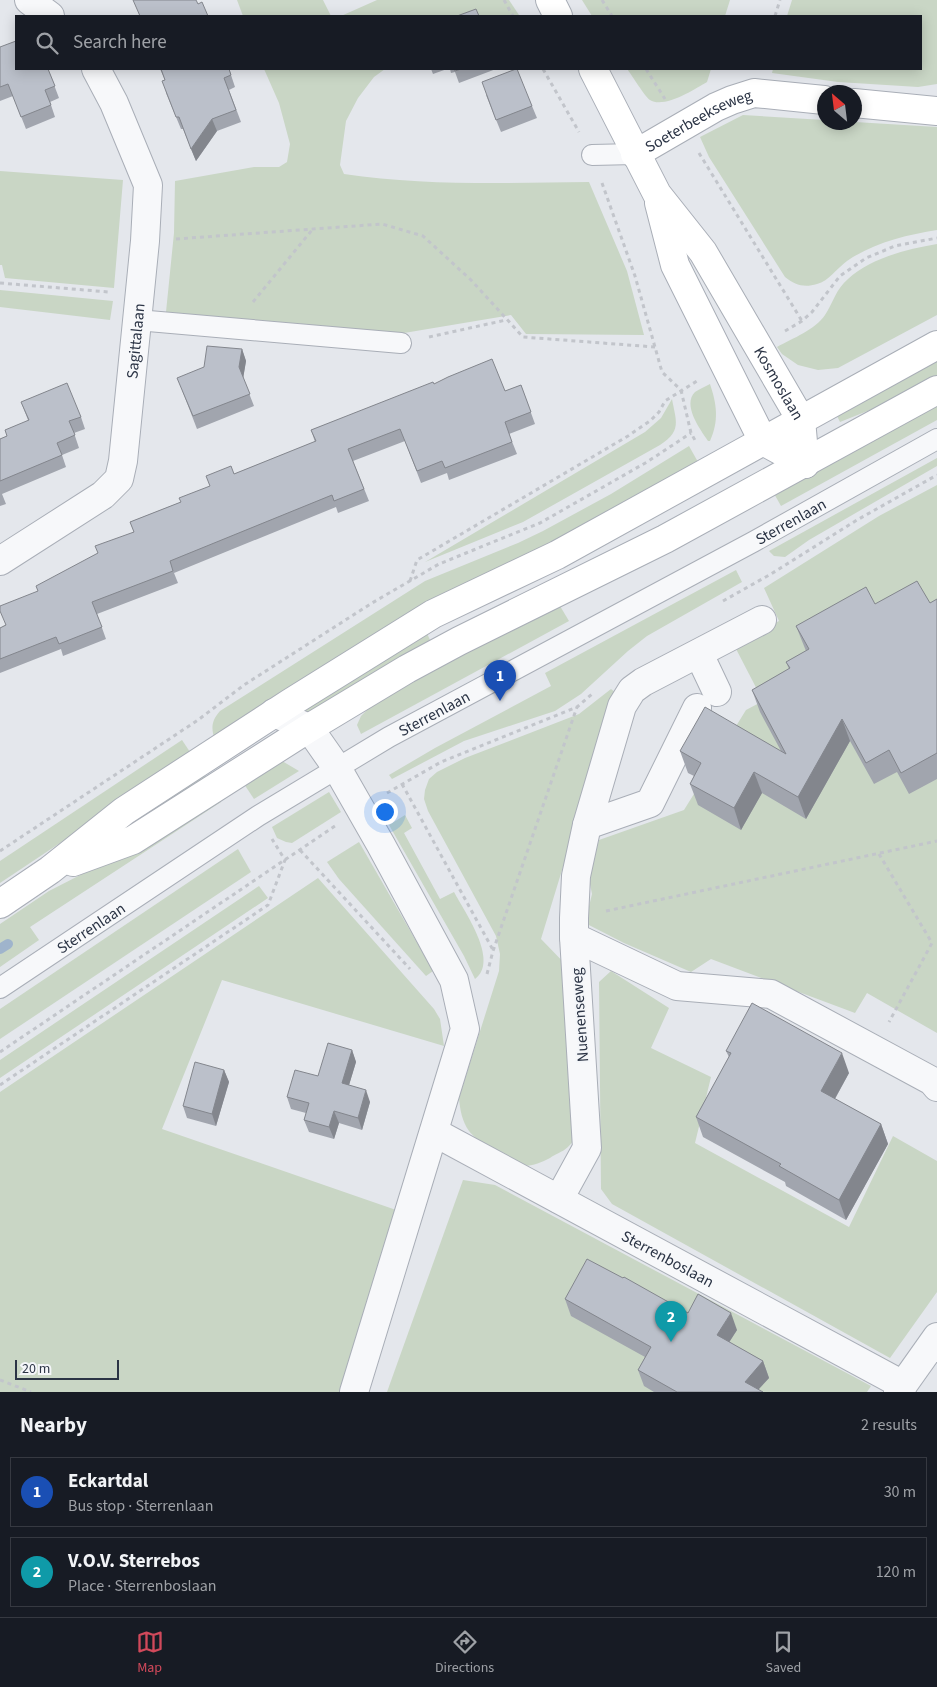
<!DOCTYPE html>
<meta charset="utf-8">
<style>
:root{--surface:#171b24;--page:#242831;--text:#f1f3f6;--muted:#9ea1a6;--line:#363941;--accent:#d1495b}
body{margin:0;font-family:"Source Sans 3",sans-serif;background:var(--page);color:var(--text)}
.compass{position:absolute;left:817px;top:85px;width:45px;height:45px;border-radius:50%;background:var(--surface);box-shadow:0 2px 12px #0003;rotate:332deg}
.scale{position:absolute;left:15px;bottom:12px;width:104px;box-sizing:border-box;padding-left:5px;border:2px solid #2b3445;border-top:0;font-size:14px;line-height:18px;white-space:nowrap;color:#2b3445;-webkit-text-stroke:4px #f4f6f9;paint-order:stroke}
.you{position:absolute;left:384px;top:811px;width:18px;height:18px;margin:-12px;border:4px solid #fff;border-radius:50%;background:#1a73e8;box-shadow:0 0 0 8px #1a73e833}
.badge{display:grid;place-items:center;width:32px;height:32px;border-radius:50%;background:var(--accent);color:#fff;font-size:16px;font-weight:700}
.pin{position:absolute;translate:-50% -41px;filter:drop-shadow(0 1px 2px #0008)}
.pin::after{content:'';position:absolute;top:26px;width:18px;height:15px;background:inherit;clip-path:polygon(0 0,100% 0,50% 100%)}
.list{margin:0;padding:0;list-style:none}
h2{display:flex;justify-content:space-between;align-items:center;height:65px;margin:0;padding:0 20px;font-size:21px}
h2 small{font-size:16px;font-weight:400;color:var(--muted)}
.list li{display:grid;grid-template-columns:32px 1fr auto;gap:15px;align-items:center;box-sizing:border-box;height:70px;margin:0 10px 10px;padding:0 10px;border:1px solid var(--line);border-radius:0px}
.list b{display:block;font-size:19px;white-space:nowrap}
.list p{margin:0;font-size:16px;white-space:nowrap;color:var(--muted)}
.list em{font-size:16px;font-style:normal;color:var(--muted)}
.icon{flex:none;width:28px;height:28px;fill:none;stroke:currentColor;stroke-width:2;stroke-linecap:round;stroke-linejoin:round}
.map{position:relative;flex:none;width:937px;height:1392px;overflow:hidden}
.search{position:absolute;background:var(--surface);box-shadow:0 2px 12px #0003;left:15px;right:15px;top:15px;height:55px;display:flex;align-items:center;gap:12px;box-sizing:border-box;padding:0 18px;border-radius:0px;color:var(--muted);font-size:19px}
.sheet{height:225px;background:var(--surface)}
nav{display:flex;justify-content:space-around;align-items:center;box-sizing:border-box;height:70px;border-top:1px solid var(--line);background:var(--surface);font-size:14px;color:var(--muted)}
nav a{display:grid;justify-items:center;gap:2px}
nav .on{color:var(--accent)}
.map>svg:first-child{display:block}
</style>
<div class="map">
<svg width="937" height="1392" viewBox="0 0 937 1392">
<rect width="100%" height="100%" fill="#e4e7ec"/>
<g fill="#c9d6c5">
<polygon points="237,0 323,0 331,16 243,16"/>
<polygon points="377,0 509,0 519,15 341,16"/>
<polygon points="582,0 730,0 725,16 592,16"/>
<polygon points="792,0 937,0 937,84 918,87 838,82 772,73 773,69 921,69 921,16 787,16"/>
<path d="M264 69H385L374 77 358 98 346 121 340 165 344 174C424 186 507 183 589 182L627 271 644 335 526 334 511 315 404 333 166 312 174 233 175 181 254 167H279L287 162 290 144 279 103Z"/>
<path d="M627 69H711L707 82C695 89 664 109 650 100 645 97 632 75 627 69Z"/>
<path d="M743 115 824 120V122H855L937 127V230C906 235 873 243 847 261 837 268 829 281 817 284 804 288 795 285 785 277L709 157 700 137Z"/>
<polygon points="0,171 123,180 114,288 5,278 2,265 0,265"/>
<path d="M937 244V315L838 368 818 370 798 365 782 354 777 347C793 338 815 330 825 315 833 303 836 289 848 279 871 258 907 249 937 244Z"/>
<polygon points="0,290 113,301 110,320 0,307"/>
<polygon points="937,354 937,378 885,404 840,422 834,410"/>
<path d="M710 384C717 405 719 421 710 441H708C700 429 682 405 695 392 699 389 705 387 710 384Z"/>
<path d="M672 399C676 421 682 431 660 445L523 522 425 562 645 432 661 418Z"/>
<polygon points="937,399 937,420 781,506 772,490"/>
<path d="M689 446 698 462 215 740C211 729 211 721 220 711L425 581 518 543 543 531 611 494Z"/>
<polygon points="937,458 937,466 809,540 785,557 774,556 769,551"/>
<polygon points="937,485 937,1033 867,993 855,1013 711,959 691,972 624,943 585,923 592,894 589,879 599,840 684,810 746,710 763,701 734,645 779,621 764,588 879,516"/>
<polygon points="736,570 742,582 647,636 628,651 581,694 555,711 464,741 392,779 389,775 435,748 551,686 545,673"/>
<polygon points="560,606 569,621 361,734 357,725 361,716 369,708 466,649"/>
<polygon points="425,629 430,640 395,664 311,716 296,709"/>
<path d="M611 689 616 693 541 939 573 972 574 1140C564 1153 562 1150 550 1158 540 1163 529 1168 516 1165 504 1161 477 1141 469 1131 462 1121 460 1110 459 1098L499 971 500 954 496 936 428 811 424 799 425 790 429 779 437 772 465 758 579 714Z"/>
<polygon points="182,740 192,755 0,883 0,861"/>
<polygon points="277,758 299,771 254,799 242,781"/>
<polygon points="201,770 209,782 135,828 129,819"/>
<polygon points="329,792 341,812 292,843 286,842 277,838 272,827"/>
<polygon points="218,796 221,802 30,927 39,940 0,967 0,924 49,891 133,848"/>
<path d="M405 815 412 828 404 833 440 899 454 892C464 911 500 961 475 979L464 956 389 825Z"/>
<polygon points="359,842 427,960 433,971 426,976 339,879 327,862"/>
<polygon points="238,849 251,872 0,1039 0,1009"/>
<polygon points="318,878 434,1009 440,1019 444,1046 222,980 162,1129 399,1211 345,1392 0,1392 0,1092"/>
<polygon points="259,886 268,898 0,1078 0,1060"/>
<polygon points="611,971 669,1008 651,1048 711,1077 695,1143 849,1227 893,1136 937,1161 937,1292 890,1358 612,1204 601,1189 599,982"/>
<polygon points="463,1180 495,1185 871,1386 867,1392 387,1392"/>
</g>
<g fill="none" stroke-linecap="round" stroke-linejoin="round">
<polyline stroke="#9fb4cc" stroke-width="10" points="0,949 8,944"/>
<defs>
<g id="lane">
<polyline points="592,155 635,154"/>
<polyline points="137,320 401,343"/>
<path id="s1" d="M0 988 258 816 389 737 753 542 937 439"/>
</g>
<g id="street">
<polyline points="29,0 50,16"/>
<path id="s2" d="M0 561 103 495 119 479 123 461 145 241 148 185 114 103 96 69"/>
<polyline points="699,654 717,692"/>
<polyline points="274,713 309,728 337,768 381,845 454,980 465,1029 354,1392"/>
<polyline points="587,825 650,803 697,708"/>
<polyline points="574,937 677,986 771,994 932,1081 937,1087"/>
<path id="s3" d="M434 1132 903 1385"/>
<polyline points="559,1199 587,1148 574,937 574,918 576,876 587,825 622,706 632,690 643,682 762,620"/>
<polyline points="898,1392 937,1337"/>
</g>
<g id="secondary">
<polyline points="550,0 558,16"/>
<path id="s4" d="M593 69 657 194 703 252 801 420 805 464"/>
<polyline points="854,103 937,111"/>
<path id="s5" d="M635 154 716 107 732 100 754 93 824 100"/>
<polyline points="659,203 675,265 763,441 805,464"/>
<polyline points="73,862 133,840 309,728 407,669 459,641 665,539 937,390"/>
<polyline points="0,904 50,870 124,811 290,703 433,614 557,555 937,345"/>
</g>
</defs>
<use href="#lane" stroke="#a9aeb7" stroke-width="22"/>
<use href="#street" stroke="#a9aeb7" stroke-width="30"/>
<use href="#secondary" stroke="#a9aeb7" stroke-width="30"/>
<g stroke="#c2c5cb" stroke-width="3" stroke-dasharray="4 4" stroke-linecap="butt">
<polyline points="504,0 513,16"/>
<polyline points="602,0 612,16"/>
<polyline points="775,16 780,0"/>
<polyline points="543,69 579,132"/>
<polyline points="646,69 665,99"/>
<polyline points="699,153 802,321"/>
<polyline points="602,183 635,276 662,372 681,390"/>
<polyline points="176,239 382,224 423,236 471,280 523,337 655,347"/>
<polyline points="0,283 109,292"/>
<polyline points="253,302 312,230"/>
<polyline points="785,331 802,321 812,312 840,276 866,258 895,246 937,238"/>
<polyline points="429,337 506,320"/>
<polyline points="681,390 691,433 696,442"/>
<polyline points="410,581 417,560 628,436 650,421 659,412 665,401 697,381"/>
<polyline points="723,601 771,574 857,520 937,475"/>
<polyline points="402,784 493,950"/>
<polyline points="387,793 441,762 577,707 592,694"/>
<polyline points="300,850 410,969"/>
<polyline points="0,851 198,720 244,685 372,603 439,564 540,523 647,462 691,433"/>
<polyline points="879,854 932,943 889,1022"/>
<polyline points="606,911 937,841"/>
<polyline points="487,974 493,951 577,707"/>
<polyline points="0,1052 335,826"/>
<polyline points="0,1085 268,905 285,860 272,839"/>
<polyline points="0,1380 31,1392"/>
</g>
<use href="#lane" stroke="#f7f8fa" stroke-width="20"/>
<use href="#street" stroke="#f7f8fa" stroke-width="28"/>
<use href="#secondary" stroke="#fff" stroke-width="28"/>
</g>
<g fill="#a1a5ae">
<polygon points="0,47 16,69 48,69 59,98 50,102 55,117 26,129 13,96 0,101"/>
<polygon points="160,69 229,69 235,87 229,90 241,122 217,131 196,161 183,129 181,129 166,93 165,80"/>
<polygon points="431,69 447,69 433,74"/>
<polygon points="450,69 496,69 459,83 455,72 451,73"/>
<polygon points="486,95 532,106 537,118 501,132"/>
<polygon points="242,349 246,361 243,378 254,406 197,429 182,390 204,367"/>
<polygon points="434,384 505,391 521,385 535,424 509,434 517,454 449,480 447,473 421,483 405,441 353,461 369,501 338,513 336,507 174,573 178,583 97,614 106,639 63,656 61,649 0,673 0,628 5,625 38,591 98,553 134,532 130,522 181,502 234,474 315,442 311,430"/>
<polygon points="21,402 81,417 85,429 74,433 79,448 62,455 66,467 2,494 6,504 0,506 0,439 7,436 28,420"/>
<polygon points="937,599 937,779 909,794 897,772 874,784 850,741 806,819 762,793 741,830 698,805 690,784 694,776 688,773 680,751 781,751 760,712 752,690 789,669 786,662 806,651 796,626 875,604 930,603"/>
<polygon points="352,1050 356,1062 349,1085 370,1102 362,1130 339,1123 334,1139 309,1132 304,1120 306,1113 291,1109 287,1097 318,1076"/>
<polygon points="726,1051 849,1073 835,1099 881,1124 888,1144 846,1220 786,1186 785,1182 703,1137 696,1117 729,1057"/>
<polygon points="224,1070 229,1082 216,1126 187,1118 183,1106"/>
<polygon points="565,1299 688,1313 737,1330 729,1342 763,1361 769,1378 758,1390 763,1392 654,1392 644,1386 638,1370 645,1357 571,1316"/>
</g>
<g fill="#83868d">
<polygon points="212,119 217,131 196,161 191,149"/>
<polygon points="242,349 246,361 243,379 239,367"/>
<polygon points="842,719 850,741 806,819 798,797"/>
<polygon points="754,772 762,793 741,830 734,808"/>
<polygon points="352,1050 356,1062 346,1095 342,1083"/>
<polygon points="842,1053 849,1073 828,1111 821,1091"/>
<polygon points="224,1070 229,1082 216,1126 212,1114"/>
<polygon points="366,1090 370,1102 362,1130 358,1118"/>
<polygon points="334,1111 339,1123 334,1139 329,1127"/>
<polygon points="881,1124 888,1144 846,1220 839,1200"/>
<polygon points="731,1313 737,1330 723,1352 717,1335"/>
<polygon points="763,1361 769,1378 756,1392 745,1382"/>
</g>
<g fill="#bbc0ca" stroke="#83868d">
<polygon points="133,0 196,0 198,4 202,2 208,16 140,16"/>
<polygon points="476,9 479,16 457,16"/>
<polygon points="16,41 16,69 48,69 55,86 45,90 51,105 21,117 8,84 0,87 0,47"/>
<polygon points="161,69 229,69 231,75 224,78 236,110 212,119 191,149 179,117 176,117 162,81 165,80"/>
<polygon points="454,69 461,69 455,71"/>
<polygon points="516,69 517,69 532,106 496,120 482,82"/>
<polygon points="207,346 242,349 239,367 250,394 193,416 177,378 204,367"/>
<polygon points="492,359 505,391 521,385 531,412 505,422 512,442 445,468 442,461 417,471 400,429 348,449 364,489 334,501 332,495 170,561 173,571 92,602 102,627 59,644 56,637 0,659 0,628 6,625 0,611 0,606 38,591 36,586 98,553 95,546 134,532 130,522 181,502 179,498 210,486 206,476 231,466 234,474 316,441 311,430 433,382 434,384 448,377"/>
<polygon points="67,383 81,417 69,421 75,435 57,443 62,455 0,481 0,439 7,436 5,430 29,420 21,402"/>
<polygon points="917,581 930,603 937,599 937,753 901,773 889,750 866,763 842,719 798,797 754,772 734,808 690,784 701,763 680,751 705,707 786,754 752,690 790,668 786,662 809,649 796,626 866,587 875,604"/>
<polygon points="752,1003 842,1053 821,1091 881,1124 839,1200 779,1166 781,1164 696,1117 731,1053 726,1051"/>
<polygon points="328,1043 352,1050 342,1083 366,1090 358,1118 334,1111 329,1127 304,1120 309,1103 287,1097 295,1070 318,1076"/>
<polygon points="195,1062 224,1070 212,1114 183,1106"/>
<polygon points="587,1259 623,1278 624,1277 688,1313 698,1294 731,1313 717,1335 763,1361 745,1382 763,1392 677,1392 638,1370 651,1347 565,1299"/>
</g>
<g text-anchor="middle" stroke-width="4" stroke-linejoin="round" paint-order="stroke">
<g font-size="16" fill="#2b3445" stroke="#f4f6f9">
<text dy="6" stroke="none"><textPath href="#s5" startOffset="72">Soeterbeekseweg</textPath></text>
<text dy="6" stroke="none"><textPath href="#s2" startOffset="284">Sagittalaan</textPath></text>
<text dy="6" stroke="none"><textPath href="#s4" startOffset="366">Kosmoslaan</textPath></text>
<text dy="6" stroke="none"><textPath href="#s1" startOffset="919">Sterrenlaan</textPath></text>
<text dy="6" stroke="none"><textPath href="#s1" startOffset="514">Sterrenlaan</textPath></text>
<text dy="6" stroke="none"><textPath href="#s1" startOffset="109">Sterrenlaan</textPath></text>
<text transform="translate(579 1015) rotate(-94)" y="6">Nuenenseweg</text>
<text dy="6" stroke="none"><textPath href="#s3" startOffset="266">Sterrenboslaan</textPath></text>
</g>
</g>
</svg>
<svg class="compass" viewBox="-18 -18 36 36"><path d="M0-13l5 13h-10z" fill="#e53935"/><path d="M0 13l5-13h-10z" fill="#9ea1a6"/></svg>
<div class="scale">20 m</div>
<div class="you"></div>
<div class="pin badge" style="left:500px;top:701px;background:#1a4fb4">1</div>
<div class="pin badge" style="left:671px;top:1342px;background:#0f9aa8">2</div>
<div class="search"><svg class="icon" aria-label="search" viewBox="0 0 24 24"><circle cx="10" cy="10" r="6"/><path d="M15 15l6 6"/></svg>Search here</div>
</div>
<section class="sheet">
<h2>Nearby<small>2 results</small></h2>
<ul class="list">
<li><span class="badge" style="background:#1a4fb4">1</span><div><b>Eckartdal</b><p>Bus stop · Sterrenlaan</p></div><em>30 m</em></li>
<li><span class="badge" style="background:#0f9aa8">2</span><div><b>V.O.V. Sterrebos</b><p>Place · Sterrenboslaan</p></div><em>120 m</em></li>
</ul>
</section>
<nav>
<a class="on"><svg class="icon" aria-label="map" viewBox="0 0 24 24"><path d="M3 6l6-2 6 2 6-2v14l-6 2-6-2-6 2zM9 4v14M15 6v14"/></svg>Map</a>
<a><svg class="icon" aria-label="directions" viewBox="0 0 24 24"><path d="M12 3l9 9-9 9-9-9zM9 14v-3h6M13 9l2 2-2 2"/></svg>Directions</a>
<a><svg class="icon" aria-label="saved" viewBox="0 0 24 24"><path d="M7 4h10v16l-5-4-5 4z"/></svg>Saved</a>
</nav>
